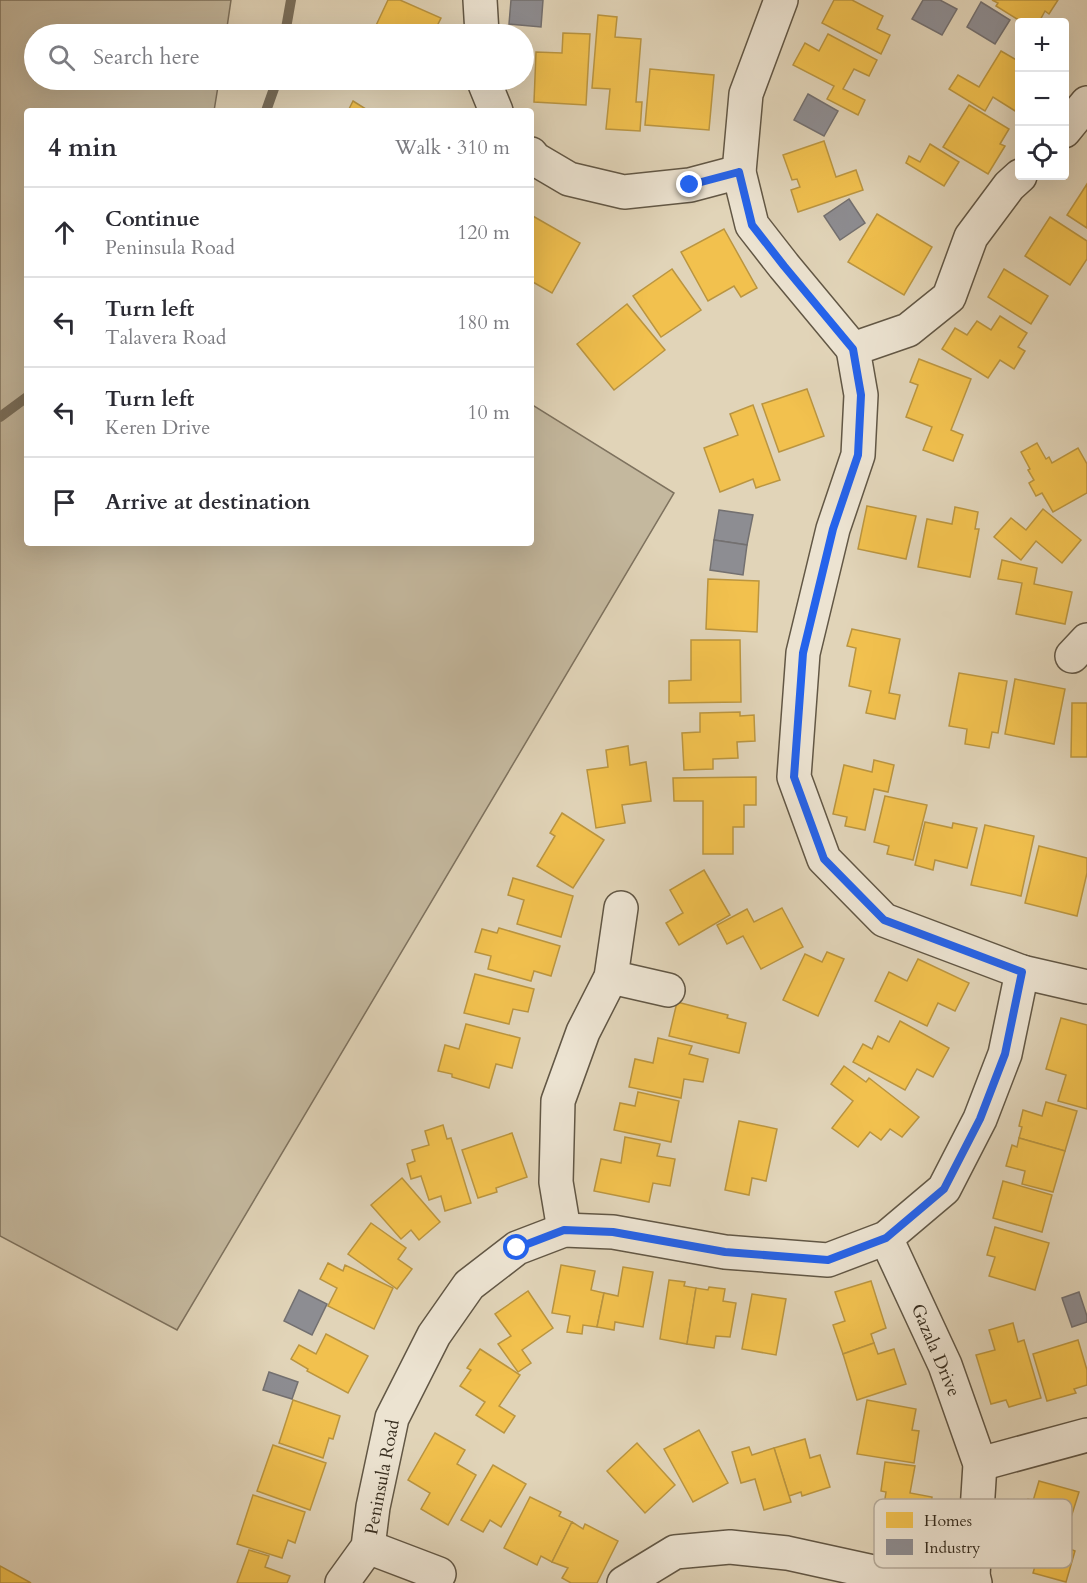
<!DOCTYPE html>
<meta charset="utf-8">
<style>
:root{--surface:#fff;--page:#f7f7f7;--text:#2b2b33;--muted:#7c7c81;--line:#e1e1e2}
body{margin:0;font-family:Cardo,serif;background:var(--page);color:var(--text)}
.controls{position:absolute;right:18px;top:18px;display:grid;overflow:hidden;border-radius:6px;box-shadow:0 6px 24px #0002}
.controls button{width:54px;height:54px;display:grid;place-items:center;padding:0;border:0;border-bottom:2px solid var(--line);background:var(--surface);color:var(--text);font:30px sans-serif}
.stop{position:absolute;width:18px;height:18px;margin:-14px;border:4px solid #2563eb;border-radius:50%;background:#fff}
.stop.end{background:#2563eb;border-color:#fff;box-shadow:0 2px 6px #0008}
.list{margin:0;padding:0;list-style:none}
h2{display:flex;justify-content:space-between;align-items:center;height:78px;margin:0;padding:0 24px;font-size:26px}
h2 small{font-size:20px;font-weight:400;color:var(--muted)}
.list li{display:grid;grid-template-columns:39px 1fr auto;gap:18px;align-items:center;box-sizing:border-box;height:90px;padding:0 24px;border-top:2px solid var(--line)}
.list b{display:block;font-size:22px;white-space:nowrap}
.list p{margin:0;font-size:20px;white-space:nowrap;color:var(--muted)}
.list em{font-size:20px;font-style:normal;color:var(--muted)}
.icon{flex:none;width:33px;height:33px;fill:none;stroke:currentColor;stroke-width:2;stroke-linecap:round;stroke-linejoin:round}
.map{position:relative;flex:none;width:1087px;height:1583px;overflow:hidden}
.search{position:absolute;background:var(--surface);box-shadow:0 6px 24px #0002;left:24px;top:24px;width:510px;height:66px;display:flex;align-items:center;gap:15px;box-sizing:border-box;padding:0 21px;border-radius:33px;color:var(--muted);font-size:22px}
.panel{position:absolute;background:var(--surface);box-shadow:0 6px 24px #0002;left:24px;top:108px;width:510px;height:438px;border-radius:6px}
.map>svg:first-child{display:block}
</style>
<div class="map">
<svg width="1087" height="1583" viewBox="0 0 1087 1583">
<rect width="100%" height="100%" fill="#e1d4b8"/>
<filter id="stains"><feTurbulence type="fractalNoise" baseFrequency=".00333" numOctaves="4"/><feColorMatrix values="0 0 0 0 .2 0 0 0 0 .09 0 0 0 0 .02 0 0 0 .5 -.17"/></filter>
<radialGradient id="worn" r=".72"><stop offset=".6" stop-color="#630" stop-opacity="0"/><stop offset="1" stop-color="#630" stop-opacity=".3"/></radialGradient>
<polygon fill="#c4b89e" stroke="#7e725e" stroke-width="1.5" points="0,0 231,0 226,34 34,34 34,80 219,80 214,111 27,111 27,543 531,543 531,404 674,493 177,1330 0,1236"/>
<g fill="#f2c14e" stroke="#ba9540" stroke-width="1.5">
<polygon points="388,0 400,0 441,18 433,34 372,34"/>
<polygon points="834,0 852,0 883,16 877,29 890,35 881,54 822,23"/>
<polygon points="992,0 1058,0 1049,14 1045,11 1039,22 1022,22 996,6 998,3"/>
<polygon points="598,15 617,17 615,37 641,39 636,102 642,102 640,131 606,129 610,89 592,88"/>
<polygon points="563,33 590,34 586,105 534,102 536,52 562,53"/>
<polygon points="828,34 877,60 869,76 854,69 843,89 865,100 858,115 827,99 834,86 793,65 805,43 819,51"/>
<polygon points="1001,51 1020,62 1020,114 993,97 985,111 949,89 958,75 979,87"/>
<polygon points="650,69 714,75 709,130 645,125"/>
<polygon points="353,101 369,111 348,111"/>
<polygon points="969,105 1009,129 1000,144 1005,146 988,174 943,147"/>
<polygon points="824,141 836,177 856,170 863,190 798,212 791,190 800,187 797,179 792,180 783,155"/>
<polygon points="930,144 959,162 944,186 906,163 909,156 920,162"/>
<polygon points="1087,184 1087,228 1067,215"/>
<polygon points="877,214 932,247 904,295 848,262"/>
<polygon points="531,215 580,243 552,293 531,281"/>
<polygon points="1050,217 1087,241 1087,259 1070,285 1025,256"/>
<polygon points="724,229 757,288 741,297 734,286 708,301 681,252"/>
<polygon points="672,269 701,310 661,337 633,296"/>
<polygon points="1004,269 1048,296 1031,324 988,297"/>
<polygon points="627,304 665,350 614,390 577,344"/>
<polygon points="1000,316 1027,333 1018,347 1025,351 1014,369 1000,360 988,378 942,349 955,328 967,335 977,321 991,330"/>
<polygon points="919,359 971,379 951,430 963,435 953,461 923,450 932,427 906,417 918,385 910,382"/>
<polygon points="807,389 824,436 779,452 762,404"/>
<polygon points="753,405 780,480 756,488 753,479 720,492 704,448 738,435 730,414"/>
<polygon points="1037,443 1046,459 1049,457 1052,463 1078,448 1087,464 1087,493 1053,512 1042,493 1036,496 1029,483 1034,480 1028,470 1030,469 1021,452"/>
<polygon points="867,506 916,516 906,559 858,549"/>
<polygon points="955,507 978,512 975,529 979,529 970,577 918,567 927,519 952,524"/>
<polygon points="1043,509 1081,540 1062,563 1036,541 1021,560 994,537 1011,518 1026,530"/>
<polygon points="1002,560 1037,568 1034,584 1072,592 1065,624 1016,614 1022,583 998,579"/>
<polygon points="708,579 759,581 757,632 706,629"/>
<polygon points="852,629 900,639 889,693 900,695 895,719 866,713 871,691 849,686 856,648 847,646"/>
<polygon points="691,640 740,640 741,702 669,703 669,681 691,680"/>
<polygon points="959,673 1007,681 998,733 992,732 989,748 965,744 967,729 949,726"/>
<polygon points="1015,679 1065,689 1054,744 1005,734"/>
<polygon points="1072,703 1087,703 1087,757 1071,757"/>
<polygon points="740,712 740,716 754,715 755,741 737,742 738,758 713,759 713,769 684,770 682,733 700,732 700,713"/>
<polygon points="628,746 630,765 646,762 651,801 622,805 625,823 596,828 587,770 608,767 606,750"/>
<polygon points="874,760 894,765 888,792 874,789 865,830 845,826 847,817 833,814 844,765 872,772"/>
<polygon points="756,777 756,805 744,805 744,827 733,827 733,854 703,854 703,801 674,801 673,778"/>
<polygon points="885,796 927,805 913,860 887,854 889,846 874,842"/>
<polygon points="562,813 604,840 573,888 537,866 555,836 550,833"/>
<polygon points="925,822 952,828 953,823 977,828 967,868 935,860 933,870 915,865"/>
<polygon points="985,825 1034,836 1021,896 971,885"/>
<polygon points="1039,846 1087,858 1087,873 1077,916 1025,903"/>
<polygon points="704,870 730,915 679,945 666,923 683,913 670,890"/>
<polygon points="513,878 573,896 561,937 517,924 524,900 508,895"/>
<polygon points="782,908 803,947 761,969 743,936 727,944 717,925 747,909 754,922"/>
<polygon points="499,928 560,946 551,976 534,971 531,981 488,969 491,956 475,952 482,929 497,933"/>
<polygon points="827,952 844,959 818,1016 783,1000 805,954 822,962"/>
<polygon points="918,959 969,983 955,1011 938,1003 927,1026 875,1001 889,972 907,981"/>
<polygon points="475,974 534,989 528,1012 513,1009 509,1024 464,1013"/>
<polygon points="677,1002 728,1015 727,1018 746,1023 739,1053 669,1036"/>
<polygon points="1061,1018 1087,1025 1087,1109 1058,1101 1066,1075 1046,1069"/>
<polygon points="900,1021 949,1048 933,1077 917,1069 905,1090 853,1062 863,1044 872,1049 878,1036 889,1042"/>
<polygon points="466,1024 520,1038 512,1068 496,1064 489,1088 452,1077 452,1074 438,1071 445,1045 459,1049"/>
<polygon points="658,1038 692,1046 689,1054 708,1059 703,1082 684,1079 681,1098 629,1087 635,1059 653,1063"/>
<polygon points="844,1066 866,1082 869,1078 919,1117 902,1137 890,1129 881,1140 870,1132 858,1147 832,1128 853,1101 831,1084"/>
<polygon points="638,1092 679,1101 671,1142 614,1130 620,1103 635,1106"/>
<polygon points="1046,1102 1077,1111 1065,1151 1019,1138 1022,1127 1019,1126 1023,1110 1042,1116"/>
<polygon points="739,1121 777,1129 766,1181 752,1178 749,1195 725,1190"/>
<polygon points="443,1125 447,1139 451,1138 471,1203 445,1211 441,1196 429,1200 421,1176 411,1179 407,1164 415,1161 412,1150 429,1145 425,1131"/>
<polygon points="512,1133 527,1177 496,1188 497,1192 478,1198 462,1150"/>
<polygon points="625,1137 660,1144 657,1156 675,1159 670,1186 653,1183 649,1202 594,1191 601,1159 621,1163"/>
<polygon points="1019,1138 1065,1151 1053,1192 1022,1184 1025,1171 1006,1166 1012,1145 1017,1147"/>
<polygon points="402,1178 440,1222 419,1240 411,1230 401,1239 371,1205"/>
<polygon points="1003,1181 1052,1195 1042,1232 993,1218"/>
<polygon points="371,1223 406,1248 398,1259 412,1269 397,1289 348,1254"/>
<polygon points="995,1227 1049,1243 1035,1290 989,1276 995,1257 987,1255"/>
<polygon points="328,1263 343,1271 345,1265 393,1288 374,1329 328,1306 337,1288 320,1279"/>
<polygon points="561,1265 595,1271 591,1290 604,1293 597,1327 583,1325 582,1334 567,1332 570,1316 552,1313"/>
<polygon points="623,1267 653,1272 643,1327 615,1322 614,1330 597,1327 604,1293 618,1296"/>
<polygon points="669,1280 685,1282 684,1286 696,1288 687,1344 660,1339"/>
<polygon points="871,1281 886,1328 871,1334 874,1343 843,1354 833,1325 845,1321 835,1292"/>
<polygon points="709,1287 725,1289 723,1301 736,1303 730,1337 716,1336 714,1348 687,1344 696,1288 708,1290"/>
<polygon points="528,1291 553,1328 522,1350 531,1363 518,1372 498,1344 511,1336 495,1314"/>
<polygon points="752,1294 786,1299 776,1355 742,1349"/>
<polygon points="1013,1323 1018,1342 1024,1340 1041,1398 1009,1407 1006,1400 991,1404 976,1355 995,1350 989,1330"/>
<polygon points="326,1334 368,1356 348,1393 307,1371 308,1369 291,1359 299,1345 316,1354"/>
<polygon points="1078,1340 1087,1370 1087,1385 1074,1389 1076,1393 1047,1401 1033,1354"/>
<polygon points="874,1343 878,1354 894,1349 906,1384 857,1400 843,1354"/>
<polygon points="480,1349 520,1375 499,1406 515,1416 504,1433 476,1415 485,1402 460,1386 471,1370 467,1368"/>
<polygon points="293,1400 340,1416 333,1439 329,1438 323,1458 279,1443"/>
<polygon points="867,1400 916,1409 912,1430 919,1431 914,1463 857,1454"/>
<polygon points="699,1430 728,1483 693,1502 664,1449"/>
<polygon points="435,1433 465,1450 457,1464 476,1475 448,1525 421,1509 430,1493 408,1480"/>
<polygon points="805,1439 810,1458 820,1455 830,1487 802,1496 801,1492 789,1496 774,1448"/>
<polygon points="637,1443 675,1485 645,1513 607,1471"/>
<polygon points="273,1445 326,1463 310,1510 257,1491"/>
<polygon points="749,1447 752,1455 774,1448 791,1502 764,1510 755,1479 741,1483 732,1452"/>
<polygon points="885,1462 915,1466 910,1493 932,1497 929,1522 923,1521 919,1544 879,1538 886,1492 881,1491"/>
<polygon points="493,1465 526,1484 501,1527 490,1520 483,1532 461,1520"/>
<polygon points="1039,1481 1079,1492 1062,1546 1075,1551 1066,1582 1033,1573 1041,1546 1021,1540 1027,1518 1022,1517 1028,1499 1033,1501"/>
<polygon points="253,1495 305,1512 295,1543 288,1540 282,1558 237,1544"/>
<polygon points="530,1497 561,1512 559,1516 572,1522 552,1562 541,1556 537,1565 504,1548"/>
<polygon points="572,1522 583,1529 585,1524 618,1541 597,1583 571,1583 562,1578 568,1568 552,1562"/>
<polygon points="249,1550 269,1556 265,1567 290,1576 287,1583 237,1583"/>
<polygon points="0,1566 31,1583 0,1583"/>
</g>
<g fill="#8d8d92" stroke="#737070" stroke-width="1.5">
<polygon points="511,0 543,0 541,27 509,24"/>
<polygon points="923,0 940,0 957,9 942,35 912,19"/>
<polygon points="981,2 1010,20 995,44 967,27"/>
<polygon points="808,94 838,111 824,136 794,120"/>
<polygon points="849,199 865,223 840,240 824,216"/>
<polygon points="719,510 753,515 747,545 714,540"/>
<polygon points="714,540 747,545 743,575 710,570"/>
<polygon points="299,1290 327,1304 312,1335 284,1321"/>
<polygon points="1079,1292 1087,1316 1087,1322 1072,1327 1062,1298"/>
<polygon points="269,1372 298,1382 292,1399 263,1390"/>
</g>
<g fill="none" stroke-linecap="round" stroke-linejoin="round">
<g stroke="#7a6f5c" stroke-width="10">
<polyline points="285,34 291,0"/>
<polyline points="266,111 277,80"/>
<polyline points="0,417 27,397"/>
</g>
<defs>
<g id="street">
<polyline points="480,0 482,34"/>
<polyline points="781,0 746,94 739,172 752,225 784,266 853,349"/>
<polyline points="485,80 485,84 496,111"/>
<polyline points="1064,131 1087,103"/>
<polyline points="531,154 535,159 569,179 624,192 690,185 739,172"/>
<polyline points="1020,176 1009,186 971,237 949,297 908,330 853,349 861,395 858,455 833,529 803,653 794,777 824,859 884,920 1022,972 1087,987"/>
<polyline points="1072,656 1087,640"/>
<polyline points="611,977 668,990"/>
<polyline points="564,1230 556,1182 558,1101 583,1032 611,977 621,908"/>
<polyline points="886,1238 945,1365 980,1464 973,1575 975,1583"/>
<polyline points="980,1464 1087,1435"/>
<polyline points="368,1547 439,1574"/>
<polyline points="342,1583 368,1547 373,1507 392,1418 434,1335 469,1285 517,1248 564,1230 613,1232 725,1252 828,1260 886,1238 944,1189 980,1119 1005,1054 1022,972"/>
<polyline points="624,1583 675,1552 730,1547 787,1553 883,1574 973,1575"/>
</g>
</defs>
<use href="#street" stroke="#625745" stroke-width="36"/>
<use href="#street" stroke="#ece3d1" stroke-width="33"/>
</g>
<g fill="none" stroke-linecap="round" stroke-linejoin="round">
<polyline stroke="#2563eb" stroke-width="8" points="517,1248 564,1230 613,1232 725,1252 828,1260 886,1238 944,1189 980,1119 1005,1054 1022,972 884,920 824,859 794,777 803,653 833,529 858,455 861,395 853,349 784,266 752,225 739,172 690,185"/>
</g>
<g text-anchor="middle" stroke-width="6" stroke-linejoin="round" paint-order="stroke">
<g font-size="18" fill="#372d1f" stroke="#ece3d1">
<text transform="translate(936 1350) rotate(67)" y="6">Gazala Drive</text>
<text transform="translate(382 1477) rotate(-79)" y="6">Peninsula Road</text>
</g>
</g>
<rect x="874" y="1499" width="198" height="69" rx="9" fill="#ece3d1" stroke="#b6ac9c" stroke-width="1.5"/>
<rect x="886" y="1512" width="27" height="16" fill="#f2c14e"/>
<rect x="886" y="1539" width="27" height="16" fill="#8d8d92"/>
<g font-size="16" fill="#372d1f">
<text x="924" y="1526">Homes</text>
<text x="924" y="1553">Industry</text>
</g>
<rect width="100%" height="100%" filter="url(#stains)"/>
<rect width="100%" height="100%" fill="url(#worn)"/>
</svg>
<div class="controls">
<button>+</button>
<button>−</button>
<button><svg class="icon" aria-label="locate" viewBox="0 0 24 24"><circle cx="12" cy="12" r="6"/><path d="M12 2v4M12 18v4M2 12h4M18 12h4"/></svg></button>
</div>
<div class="stop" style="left:517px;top:1248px"></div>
<div class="stop end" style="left:690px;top:185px"></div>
<div class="search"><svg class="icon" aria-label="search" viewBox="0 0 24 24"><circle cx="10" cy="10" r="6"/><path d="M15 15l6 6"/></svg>Search here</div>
<section class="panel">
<h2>4 min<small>Walk · 310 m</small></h2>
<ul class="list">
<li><svg class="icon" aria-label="ahead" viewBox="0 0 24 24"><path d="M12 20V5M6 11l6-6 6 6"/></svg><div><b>Continue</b><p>Peninsula Road</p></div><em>120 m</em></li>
<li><svg class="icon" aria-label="left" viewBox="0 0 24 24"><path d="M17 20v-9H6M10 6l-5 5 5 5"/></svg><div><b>Turn left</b><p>Talavera Road</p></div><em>180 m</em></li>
<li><svg class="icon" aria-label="left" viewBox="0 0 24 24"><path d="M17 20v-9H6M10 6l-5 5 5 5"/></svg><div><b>Turn left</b><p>Keren Drive</p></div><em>10 m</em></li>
<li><svg class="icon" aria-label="arrive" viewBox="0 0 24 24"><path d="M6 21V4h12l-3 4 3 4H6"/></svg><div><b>Arrive at destination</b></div></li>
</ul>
</section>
</div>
